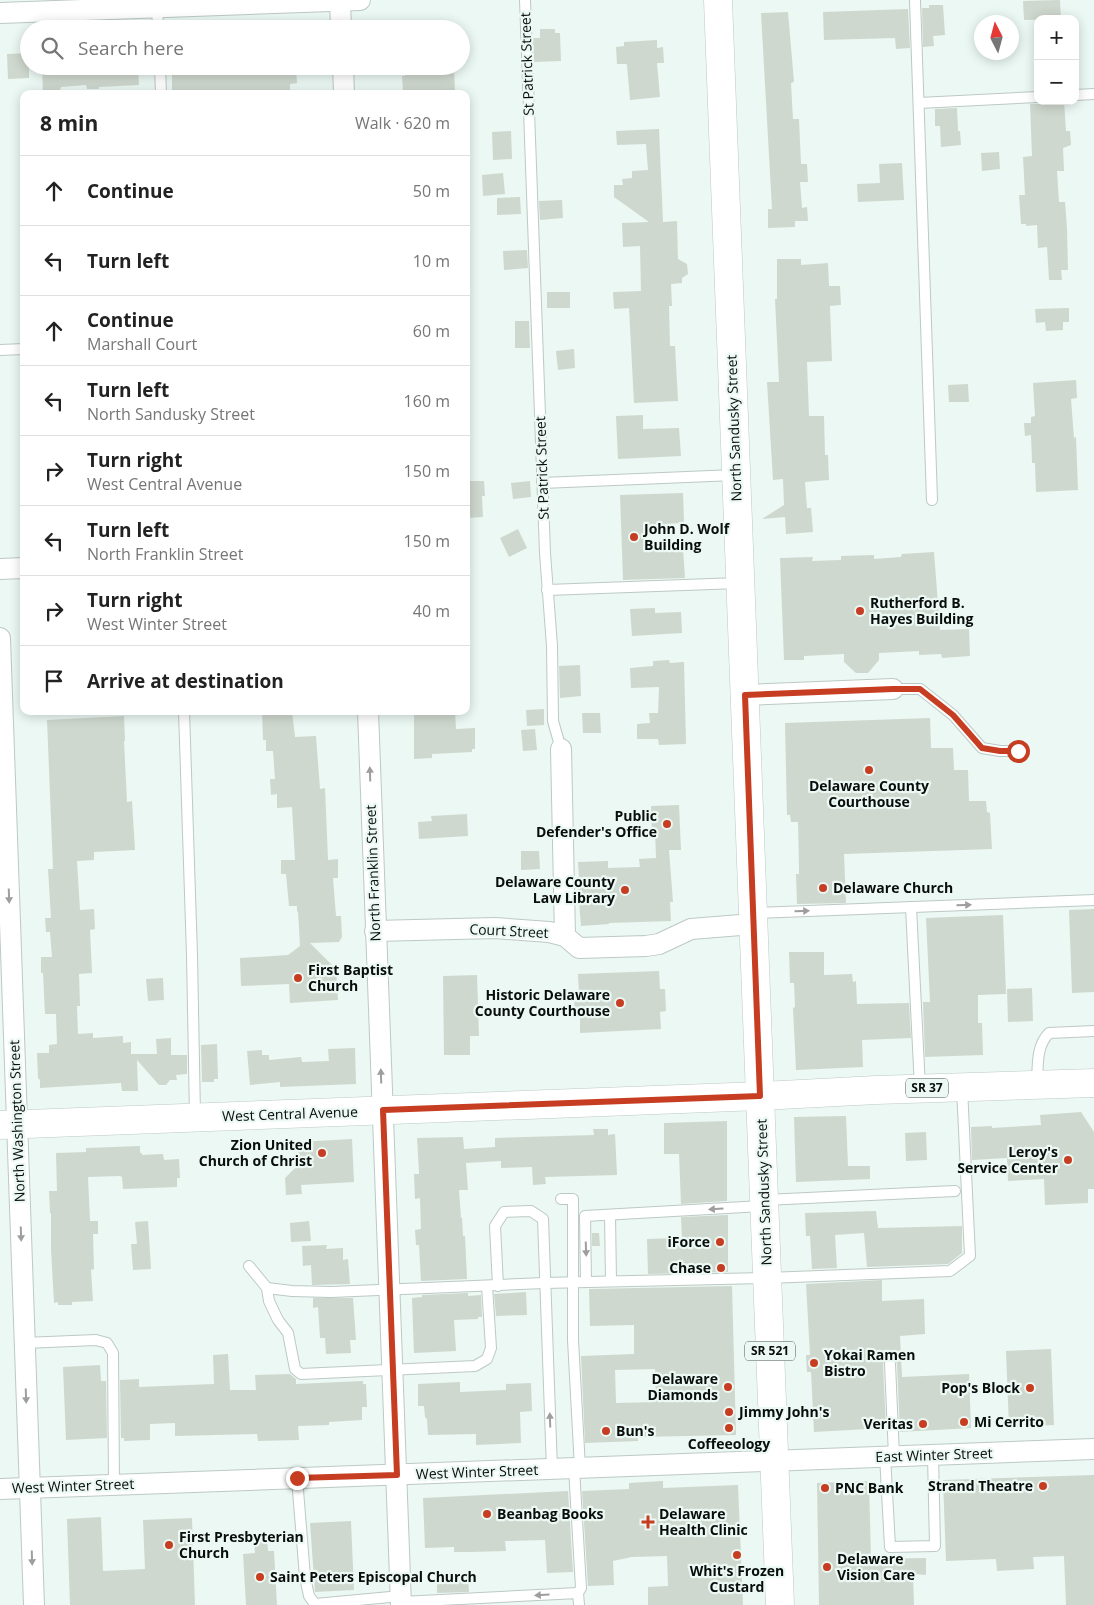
<!DOCTYPE html>
<meta charset="utf-8">
<style>
:root{--surface:#fff;--page:#f2f2f2;--text:#222;--muted:#767676;--line:#e0e0e0}
body{margin:0;font-family:"Open Sans",sans-serif;background:var(--page);color:var(--text)}
.controls{position:absolute;right:15px;top:15px;display:grid;overflow:hidden;border-radius:10px;box-shadow:0 2px 12px #0003}
.controls button{width:45px;height:45px;display:grid;place-items:center;padding:0;border:0;border-bottom:1px solid var(--line);background:var(--surface);color:var(--text);font:25px sans-serif}
.compass{position:absolute;left:974px;top:15px;width:45px;height:45px;border-radius:50%;background:var(--surface);box-shadow:0 2px 12px #0003;rotate:354deg}
.stop{position:absolute;width:15px;height:15px;margin:-11px;border:4px solid #c73d21;border-radius:50%;background:#fff}
.stop.end{background:#c73d21;border-color:#fff;box-shadow:0 1px 5px #0008}
.list{margin:0;padding:0;list-style:none}
h2{display:flex;justify-content:space-between;align-items:center;height:65px;margin:0;padding:0 20px;font-size:21px}
h2 small{font-size:16px;font-weight:400;color:var(--muted)}
.list li{display:grid;grid-template-columns:32px 1fr auto;gap:15px;align-items:center;box-sizing:border-box;height:70px;padding:0 20px;border-top:1px solid var(--line)}
.list b{display:block;font-size:19px;white-space:nowrap}
.list p{margin:0;font-size:16px;white-space:nowrap;color:var(--muted)}
.list em{font-size:16px;font-style:normal;color:var(--muted)}
.icon{flex:none;width:28px;height:28px;fill:none;stroke:currentColor;stroke-width:2;stroke-linecap:round;stroke-linejoin:round}
.map{position:relative;flex:none;width:1094px;height:1605px;overflow:hidden}
.search{position:absolute;background:var(--surface);box-shadow:0 2px 12px #0003;left:20px;top:20px;width:450px;height:55px;display:flex;align-items:center;gap:12px;box-sizing:border-box;padding:0 18px;border-radius:28px;color:var(--muted);font-size:19px}
.panel{position:absolute;background:var(--surface);box-shadow:0 2px 12px #0003;left:20px;top:90px;width:450px;height:625px;border-radius:10px}
.map>svg:first-child{display:block}
</style>
<div class="map">
<svg width="1094" height="1605" viewBox="0 0 1094 1605">
<rect width="100%" height="100%" fill="#ebf8f3"/>
<g fill="#cfd8ce" fill-rule="evenodd">
<polygon points="1060,0 1061,19 1024,20 1023,1"/>
<polygon points="929,5 943,5 945,35 933,36 934,46 923,47 922,8 929,8"/>
<polygon points="908,9 910,48 896,49 895,38 824,40 823,12"/>
<polygon points="788,12 794,82 791,83 793,119 799,119 801,164 807,164 808,182 800,182 802,208 807,207 808,221 795,221 795,227 768,228 768,209 772,209 761,13"/>
<polygon points="540,29 555,29 555,33 560,33 561,61 534,62 533,38 540,38"/>
<polygon points="657,40 657,48 663,47 664,63 657,63 660,97 630,100 627,65 626,64 617,64 616,47 624,46 624,42"/>
<polygon points="29,53 29,78 8,79 7,54"/>
<polygon points="42,66 138,66 139,85 99,87 99,89 87,89 86,85 61,87 59,94 43,94"/>
<polygon points="172,66 296,66 297,83 290,84 290,92 251,92 251,94 172,94"/>
<polygon points="404,66 454,68 455,94 407,94 407,90 403,90 402,76 405,76"/>
<polygon points="1043,101 1064,101 1066,131 1070,131 1071,145 1063,148 1064,171 1057,171 1059,202 1065,202 1067,228 1068,270 1061,270 1062,280 1049,280 1047,247 1038,248 1037,225 1026,226 1026,224 1021,224 1019,195 1025,195 1023,157 1032,156 1030,104 1039,104"/>
<polygon points="957,108 958,131 960,131 961,145 941,147 940,126 935,126 935,109"/>
<polygon points="659,129 663,222 677,221 678,259 687,264 688,274 682,278 682,283 671,284 672,306 669,306 670,346 675,346 678,401 634,403 629,308 614,309 613,292 641,291 640,246 623,247 622,223 649,222 614,197 614,185 623,185 622,179 632,178 632,171 648,170 646,144 617,145 616,131"/>
<polygon points="511,131 512,159 493,160 492,132"/>
<polygon points="999,152 1000,169 982,171 981,153"/>
<polygon points="902,163 904,200 858,202 857,184 880,183 879,164"/>
<polygon points="503,173 505,194 483,196 482,175"/>
<polygon points="520,197 521,214 497,215 497,198"/>
<polygon points="562,200 563,218 540,220 539,201"/>
<polygon points="527,250 528,268 504,270 503,251"/>
<polygon points="777,259 801,259 801,265 828,263 829,286 840,286 841,305 830,306 832,361 807,362 809,416 824,416 825,455 828,455 829,480 805,482 807,508 811,508 813,532 786,534 785,517 762,519 784,505 783,479 773,480 767,382 779,382 775,299 777,299"/>
<rect x="547" y="292" width="23" height="16"/>
<polygon points="1069,308 1069,322 1063,322 1063,330 1046,331 1045,322 1036,323 1035,309"/>
<polygon points="515,321 529,321 530,348 515,348"/>
<polygon points="574,349 575,368 558,370 556,351"/>
<polygon points="1076,380 1077,398 1071,399 1074,438 1076,437 1078,490 1036,492 1035,463 1032,463 1031,435 1025,436 1024,423 1031,423 1031,417 1035,416 1033,383"/>
<polygon points="968,384 969,402 949,402 948,385"/>
<polygon points="643,415 643,429 679,428 681,456 618,459 616,416"/>
<polygon points="466,481 484,481 485,496 482,496 483,517 466,518"/>
<polygon points="530,481 531,497 513,499 511,483"/>
<polygon points="683,493 684,523 647,525 648,550 683,549 685,578 623,580 620,495"/>
<polygon points="518,529 527,548 509,557 500,538"/>
<polygon points="934,552 940,630 969,629 970,656 942,658 941,654 919,655 919,651 879,653 879,660 868,673 856,673 844,662 844,654 804,656 804,660 784,660 780,558 813,557 812,561 841,560 841,556 874,555 874,559 901,557 902,554"/>
<polygon points="655,608 655,613 681,612 682,633 632,636 630,609"/>
<polygon points="669,660 670,663 684,662 686,744 659,745 658,739 637,739 637,724 650,723 649,713 658,713 659,687 631,688 630,668 653,666 653,661"/>
<polygon points="580,665 581,696 560,698 559,666"/>
<polygon points="544,709 544,725 527,726 526,710"/>
<polygon points="262,711 292,711 295,737 316,736 320,789 325,788 328,860 338,859 338,878 333,878 336,916 341,916 342,937 339,942 310,943 336,969 338,1000 290,1003 289,984 241,986 240,958 288,955 300,946 298,911 297,912 297,906 289,906 286,874 281,874 281,860 295,860 292,807 277,808 277,794 271,795 270,779 275,779 273,751 266,751 266,740 263,740"/>
<polygon points="414,711 455,711 456,729 475,728 475,749 472,749 472,752 432,754 432,758 414,759"/>
<polygon points="582,713 600,713 601,733 583,733"/>
<polygon points="124,716 125,741 124,741 127,802 132,801 135,850 94,852 94,860 77,861 80,910 94,909 95,929 90,930 92,973 79,974 80,1006 77,1006 78,1034 93,1033 93,1038 123,1036 123,1043 131,1042 131,1054 157,1054 156,1039 171,1038 171,1055 187,1055 187,1074 176,1075 177,1080 170,1080 166,1085 159,1085 137,1060 138,1091 122,1091 121,1083 40,1088 40,1080 38,1078 37,1053 49,1053 49,1045 57,1044 56,1014 45,1014 43,973 41,973 41,957 52,957 50,932 46,932 45,918 51,918 48,869 53,869 47,720"/>
<polygon points="930,718 931,748 953,748 954,770 968,770 969,801 986,801 987,812 990,813 992,849 844,854 846,903 797,904 796,874 799,874 799,867 798,822 791,822 790,815 787,815 785,723"/>
<polygon points="535,729 537,750 523,751 521,730"/>
<polygon points="679,805 681,850 669,850 673,902 670,902 671,921 609,923 609,924 581,926 577,877 579,877 578,862 608,861 608,868 640,867 639,859 656,858 655,831 652,831 651,806"/>
<polygon points="467,814 468,836 419,839 418,822 432,821 431,816"/>
<polygon points="521,851 539,851 540,869 521,870"/>
<polygon points="1094,909 1094,992 1072,993 1069,910"/>
<polygon points="1003,915 1006,994 978,995 978,1023 982,1023 983,1055 925,1057 923,1002 930,1002 926,918"/>
<polygon points="789,952 824,952 824,975 852,974 853,982 856,981 857,1004 909,1003 911,1038 862,1040 863,1067 796,1070 793,1008 795,1007 794,983 790,983"/>
<polygon points="659,971 660,989 665,989 666,1011 660,1012 661,1029 580,1033 580,1014 575,1015 574,994 579,993 578,974"/>
<polygon points="477,975 479,1036 470,1036 470,1055 444,1055 443,976"/>
<polygon points="163,978 164,1000 148,1001 146,979"/>
<polygon points="1032,988 1033,1021 1008,1022 1007,989"/>
<polygon points="217,1044 218,1079 214,1079 214,1082 202,1082 201,1045"/>
<polygon points="355,1048 356,1084 280,1087 280,1082 250,1085 247,1051 262,1050 262,1055 269,1055 269,1060 301,1057 302,1062 329,1061 328,1049"/>
<polygon points="1081,1112 1094,1132 1094,1189 1088,1189 1088,1203 1045,1205 1044,1179 1008,1181 1007,1158 972,1160 971,1127 992,1126 992,1128 1041,1125 1040,1115"/>
<polygon points="846,1116 848,1166 870,1166 870,1179 796,1182 794,1117"/>
<polygon points="727,1121 727,1201 681,1204 679,1154 664,1154 664,1123"/>
<polygon points="593,1129 608,1129 608,1135 615,1134 617,1175 545,1177 546,1184 533,1185 532,1167 501,1168 501,1161 466,1163 468,1190 459,1190 461,1218 462,1218 463,1236 465,1236 467,1279 421,1281 419,1245 416,1245 415,1230 421,1229 420,1198 415,1199 414,1174 419,1174 419,1172 417,1138 463,1137 464,1149 495,1147 495,1138 594,1135"/>
<polygon points="926,1132 927,1160 906,1161 905,1133"/>
<polygon points="352,1139 354,1182 301,1185 302,1194 286,1195 285,1178 299,1164 298,1142"/>
<polygon points="140,1146 140,1153 142,1153 142,1155 163,1154 164,1160 179,1159 180,1178 177,1178 177,1187 123,1189 122,1177 120,1176 88,1177 90,1221 98,1221 98,1234 93,1234 94,1269 91,1270 93,1301 72,1302 72,1305 58,1305 58,1302 54,1303 51,1249 51,1213 50,1213 49,1191 57,1191 56,1153 86,1152 86,1148"/>
<polygon points="876,1211 878,1228 962,1226 962,1253 948,1264 867,1267 864,1233 835,1235 837,1268 812,1269 810,1236 806,1236 805,1213"/>
<polygon points="728,1215 728,1272 648,1274 647,1239 682,1238 681,1217"/>
<polygon points="148,1221 151,1269 133,1270 131,1244 137,1244 135,1222"/>
<polygon points="309,1221 311,1241 291,1242 290,1223"/>
<polygon points="592,1233 599,1233 600,1246 592,1246"/>
<polygon points="327,1245 326,1249 343,1248 343,1260 348,1259 350,1284 312,1285 311,1265 303,1266 302,1246"/>
<polygon points="882,1280 882,1301 924,1299 925,1334 900,1336 902,1377 969,1374 971,1428 900,1432 897,1364 895,1360 890,1357 886,1359 883,1364 886,1428 814,1432 811,1372 807,1372 806,1355 810,1355 806,1284"/>
<path d="M732 1286 736 1435 638 1437V1441L585 1443 581 1356 634 1354V1325L590 1326 589 1289ZM655 1369 656 1402 616 1403 615 1370Z"/>
<polygon points="526,1292 527,1315 496,1316 494,1294"/>
<polygon points="468,1293 468,1296 481,1295 482,1317 478,1317 478,1319 454,1320 456,1351 414,1353 412,1298 422,1297 422,1295"/>
<polygon points="313,1298 353,1298 356,1340 350,1340 351,1353 326,1354 325,1338 320,1338 318,1307 313,1308"/>
<polygon points="1051,1349 1054,1425 1009,1427 1006,1351"/>
<polygon points="228,1354 230,1390 256,1390 255,1375 290,1374 296,1379 296,1384 363,1381 363,1384 366,1384 367,1407 362,1407 362,1420 329,1422 329,1425 298,1426 299,1440 258,1441 257,1434 175,1436 175,1423 150,1424 150,1440 124,1441 124,1438 121,1438 120,1380 139,1379 139,1387 214,1384 213,1355"/>
<polygon points="100,1365 101,1381 106,1381 107,1438 66,1440 63,1367"/>
<polygon points="460,1382 460,1392 506,1390 506,1384 531,1383 532,1411 520,1412 521,1443 476,1445 476,1434 428,1435 427,1419 425,1417 424,1406 418,1406 418,1384"/>
<polygon points="1094,1475 1094,1605 1066,1605 1064,1556 1033,1557 1034,1569 997,1571 996,1559 946,1561 943,1480"/>
<polygon points="663,1481 663,1488 738,1485 743,1605 648,1605 648,1587 668,1586 667,1556 632,1557 613,1561 614,1585 588,1586 582,1491 629,1489 629,1483"/>
<polygon points="869,1481 871,1559 926,1558 926,1575 913,1574 914,1605 819,1605 817,1483"/>
<polygon points="568,1491 573,1572 547,1573 545,1540 505,1541 506,1551 470,1552 454,1552 454,1547 425,1548 423,1498"/>
<polygon points="101,1517 103,1571 145,1569 143,1520 192,1518 195,1605 70,1605 67,1519"/>
<polygon points="351,1521 354,1590 315,1592 310,1523"/>
<polygon points="267,1539 268,1551 274,1551 277,1605 246,1605 243,1554 255,1553 254,1540"/>
<polygon points="468,1576 469,1592 437,1593 437,1577"/>
</g>
<g fill="none" stroke-linecap="round" stroke-linejoin="round">
<defs>
<g id="lane">
<polyline points="525,0 545,553 552,646 553,721 561,749"/>
<polyline points="915,0 932,500"/>
<polyline points="157,7 158,29"/>
<polyline points="160,66 161,94"/>
<polyline points="1075,95 1094,94"/>
<polyline points="919,103 1038,97"/>
<polyline points="0,350 24,349"/>
<polyline points="542,483 735,475"/>
<polyline points="547,590 739,583"/>
<polyline points="893,689 920,689 953,715 982,748 1000,751 1018,751"/>
<polyline points="184,711 192,955 195,1116"/>
<polyline points="911,907 920,1088"/>
<polyline points="754,913 1094,900"/>
<path d="M1037 1083C1038 1066 1036 1046 1049 1033L1094 1031"/>
<polyline points="561,1199 573,1199 573,1340 580,1468"/>
<polyline points="765,1200 955,1191"/>
<polyline points="610,1215 611,1281"/>
<polyline points="249,1266 267,1288 269,1301 278,1320 288,1333 295,1369 301,1374 475,1366 487,1359 491,1348 487,1286"/>
<polyline points="586,1282 585,1216 762,1206"/>
<polyline points="498,1286 495,1226 504,1212 531,1211 543,1219 552,1469"/>
<polyline points="267,1288 292,1291 331,1292 544,1283 767,1278 950,1271 970,1256 962,1088"/>
<polyline points="24,1343 96,1340 107,1343 113,1353 114,1485"/>
<polyline points="890,1364 894,1456"/>
<polyline points="885,1456 890,1547 935,1546 933,1455"/>
<polyline points="574,1468 581,1588 578,1593"/>
<polyline points="297,1478 305,1577 309,1596 315,1604 401,1596"/>
<polyline points="401,1602 578,1593 579,1605"/>
</g>
<g id="street">
<polyline points="340,0 341,29"/>
<polyline points="0,13 360,0"/>
<polyline points="343,66 344,94"/>
<polyline points="0,569 24,568"/>
<polyline points="0,638 34,1605"/>
<polyline points="745,695 893,689"/>
<polyline points="368,711 401,1605"/>
<polyline points="561,749 565,936"/>
<polyline points="375,931 495,928 549,932 565,936 579,948 646,946 659,944 691,929 753,924"/>
<polyline points="0,1489 1094,1449"/>
</g>
<polyline id="secondary" points="0,1125 760,1096 718,0"/>
<polyline id="highway" points="780,1605 760,1096 876,1090 1094,1083"/>
</defs>
<use href="#lane" stroke="#bcc9c4" stroke-width="12"/>
<use href="#street" stroke="#bcc9c4" stroke-width="22"/>
<use href="#secondary" stroke="#bcc9c4" stroke-width="29"/>
<use href="#highway" stroke="#bcc9c4" stroke-width="29"/>
<use href="#lane" stroke="#fff" stroke-width="10"/>
<use href="#street" stroke="#fff" stroke-width="20"/>
<use href="#secondary" stroke="#fff" stroke-width="28"/>
<use href="#highway" stroke="#fff" stroke-width="28"/>
</g>
<defs><path id="oneway-solid" d="M-6-.8H1V-3.2L6.5 0L1 3.2V.8H-6Z" transform="scale(1.25)"/></defs>
<g fill="#9d9e9d">
<use href="#oneway-solid" transform="translate(370 774) rotate(-92)"/>
<use href="#oneway-solid" transform="translate(9 896) rotate(88)"/>
<use href="#oneway-solid" transform="translate(964 905) rotate(-2)"/>
<use href="#oneway-solid" transform="translate(802 911) rotate(-2)"/>
<use href="#oneway-solid" transform="translate(381 1076) rotate(-92)"/>
<use href="#oneway-solid" transform="translate(716 1209) rotate(177)"/>
<use href="#oneway-solid" transform="translate(21 1234) rotate(88)"/>
<use href="#oneway-solid" transform="translate(586 1249) rotate(88)"/>
<use href="#oneway-solid" transform="translate(26 1396) rotate(88)"/>
<use href="#oneway-solid" transform="translate(550 1420) rotate(-92)"/>
<use href="#oneway-solid" transform="translate(32 1558) rotate(88)"/>
<use href="#oneway-solid" transform="translate(542 1595) rotate(177)"/>
</g>
<g fill="none" stroke-linecap="round" stroke-linejoin="round">
<polyline stroke="#c73d21" stroke-width="6" points="297,1478 397,1475 383,1110 760,1096 745,695 893,689 920,689 953,715 982,748 1000,751 1018,751"/>
</g>
<g fill="#c73d21" stroke="#ebf8f3" stroke-width="2">
<circle cx="634" cy="537" r="5"/>
<circle cx="860" cy="611" r="5"/>
<circle cx="869" cy="770" r="5"/>
<circle cx="667" cy="824" r="5"/>
<circle cx="823" cy="888" r="5"/>
<circle cx="625" cy="890" r="5"/>
<circle cx="298" cy="978" r="5"/>
<circle cx="620" cy="1003" r="5"/>
<circle cx="322" cy="1153" r="5"/>
<circle cx="1068" cy="1160" r="5"/>
<circle cx="720" cy="1242" r="5"/>
<circle cx="721" cy="1268" r="5"/>
<circle cx="814" cy="1363" r="5"/>
<circle cx="728" cy="1387" r="5"/>
<circle cx="1030" cy="1388" r="5"/>
<circle cx="729" cy="1412" r="5"/>
<circle cx="964" cy="1422" r="5"/>
<circle cx="923" cy="1424" r="5"/>
<circle cx="729" cy="1428" r="5"/>
<circle cx="606" cy="1431" r="5"/>
<circle cx="1043" cy="1486" r="5"/>
<circle cx="825" cy="1488" r="5"/>
<circle cx="487" cy="1514" r="5"/>
<path d="M645.5 1514.5h5v5h5v5h-5v5h-5v-5h-5v-5h5z"/>
<circle cx="169" cy="1545" r="5"/>
<circle cx="737" cy="1555" r="5"/>
<circle cx="827" cy="1567" r="5"/>
<circle cx="260" cy="1577" r="5"/>
</g>
<g text-anchor="middle" stroke-width="4.5" stroke-linejoin="round" paint-order="stroke">
<g fill="#ebf8f3" stroke="#4d5451" stroke-width="1">
<rect x="906" y="1078.5" width="42" height="19" rx="4"/>
<rect x="745" y="1341.5" width="50" height="19" rx="4"/>
</g>
<g font-size="12" font-weight="bold" fill="#090d0b">
<text x="927" y="1092">SR 37</text>
<text x="770" y="1355">SR 521</text>
</g>
<g font-size="14" fill="#090d0b" stroke="#ebf8f3">
<text transform="translate(527 64) rotate(-92)" y="5">St Patrick Street</text>
<text transform="translate(734 428) rotate(-92)" y="5">North Sandusky Street</text>
<text transform="translate(542 468) rotate(-92)" y="5">St Patrick Street</text>
<text transform="translate(373 873) rotate(-92)" y="5">North Franklin Street</text>
<text transform="translate(509 931) rotate(3)" y="5">Court Street</text>
<text transform="translate(290 1114) rotate(-2)" y="5">West Central Avenue</text>
<text transform="translate(17 1121) rotate(-92)" y="5">North Washington Street</text>
<text transform="translate(764 1192) rotate(-92)" y="5">North Sandusky Street</text>
<text transform="translate(934 1455) rotate(-2)" y="5">East Winter Street</text>
<text transform="translate(477 1472) rotate(-2)" y="5">West Winter Street</text>
<text transform="translate(73 1486) rotate(-2)" y="5">West Winter Street</text>
</g>
<g font-size="14" font-weight="bold" fill="#090d0b" stroke="#ebf8f3" text-anchor="start">
<text x="644" y="534">John D. Wolf<tspan x="644" dy="16">Building</tspan></text>
<text x="870" y="608">Rutherford B.<tspan x="870" dy="16">Hayes Building</tspan></text>
<text x="869" y="791" text-anchor="middle">Delaware County<tspan x="869" dy="16">Courthouse</tspan></text>
<text x="657" y="821" text-anchor="end">Public<tspan x="657" dy="16">Defender's Office</tspan></text>
<text x="615" y="887" text-anchor="end">Delaware County<tspan x="615" dy="16">Law Library</tspan></text>
<text x="833" y="893">Delaware Church</text>
<text x="308" y="975">First Baptist<tspan x="308" dy="16">Church</tspan></text>
<text x="610" y="1000" text-anchor="end">Historic Delaware<tspan x="610" dy="16">County Courthouse</tspan></text>
<text x="312" y="1150" text-anchor="end">Zion United<tspan x="312" dy="16">Church of Christ</tspan></text>
<text x="1058" y="1157" text-anchor="end">Leroy's<tspan x="1058" dy="16">Service Center</tspan></text>
<text x="710" y="1247" text-anchor="end">iForce</text>
<text x="711" y="1273" text-anchor="end">Chase</text>
<text x="824" y="1360">Yokai Ramen<tspan x="824" dy="16">Bistro</tspan></text>
<text x="718" y="1384" text-anchor="end">Delaware<tspan x="718" dy="16">Diamonds</tspan></text>
<text x="1020" y="1393" text-anchor="end">Pop's Block</text>
<text x="739" y="1417">Jimmy John's</text>
<text x="974" y="1427">Mi Cerrito</text>
<text x="913" y="1429" text-anchor="end">Veritas</text>
<text x="616" y="1436">Bun's</text>
<text x="729" y="1449" text-anchor="middle">Coffeeology</text>
<text x="1033" y="1491" text-anchor="end">Strand Theatre</text>
<text x="835" y="1493">PNC Bank</text>
<text x="497" y="1519">Beanbag Books</text>
<text x="659" y="1519">Delaware<tspan x="659" dy="16">Health Clinic</tspan></text>
<text x="179" y="1542">First Presbyterian<tspan x="179" dy="16">Church</tspan></text>
<text x="837" y="1564">Delaware<tspan x="837" dy="16">Vision Care</tspan></text>
<text x="737" y="1576" text-anchor="middle">Whit's Frozen<tspan x="737" dy="16">Custard</tspan></text>
<text x="270" y="1582">Saint Peters Episcopal Church</text>
</g>
</g>
</svg>
<div class="controls">
<button>+</button>
<button>−</button>
</div>
<svg class="compass" viewBox="-18 -18 36 36"><path d="M0-13l5 13h-10z" fill="#e53935"/><path d="M0 13l5-13h-10z" fill="#767676"/></svg>
<div class="stop" style="left:1018px;top:751px"></div>
<div class="stop end" style="left:297px;top:1478px"></div>
<div class="search"><svg class="icon" aria-label="search" viewBox="0 0 24 24"><circle cx="10" cy="10" r="6"/><path d="M15 15l6 6"/></svg>Search here</div>
<section class="panel">
<h2>8 min<small>Walk · 620 m</small></h2>
<ul class="list">
<li><svg class="icon" aria-label="ahead" viewBox="0 0 24 24"><path d="M12 20V5M6 11l6-6 6 6"/></svg><div><b>Continue</b></div><em>50 m</em></li>
<li><svg class="icon" aria-label="left" viewBox="0 0 24 24"><path d="M17 20v-9H6M10 6l-5 5 5 5"/></svg><div><b>Turn left</b></div><em>10 m</em></li>
<li><svg class="icon" aria-label="ahead" viewBox="0 0 24 24"><path d="M12 20V5M6 11l6-6 6 6"/></svg><div><b>Continue</b><p>Marshall Court</p></div><em>60 m</em></li>
<li><svg class="icon" aria-label="left" viewBox="0 0 24 24"><path d="M17 20v-9H6M10 6l-5 5 5 5"/></svg><div><b>Turn left</b><p>North Sandusky Street</p></div><em>160 m</em></li>
<li><svg class="icon" aria-label="right" viewBox="0 0 24 24"><path d="M7 20v-9h11M14 6l5 5-5 5"/></svg><div><b>Turn right</b><p>West Central Avenue</p></div><em>150 m</em></li>
<li><svg class="icon" aria-label="left" viewBox="0 0 24 24"><path d="M17 20v-9H6M10 6l-5 5 5 5"/></svg><div><b>Turn left</b><p>North Franklin Street</p></div><em>150 m</em></li>
<li><svg class="icon" aria-label="right" viewBox="0 0 24 24"><path d="M7 20v-9h11M14 6l5 5-5 5"/></svg><div><b>Turn right</b><p>West Winter Street</p></div><em>40 m</em></li>
<li><svg class="icon" aria-label="arrive" viewBox="0 0 24 24"><path d="M6 21V4h12l-3 4 3 4H6"/></svg><div><b>Arrive at destination</b></div></li>
</ul>
</section>
</div>
